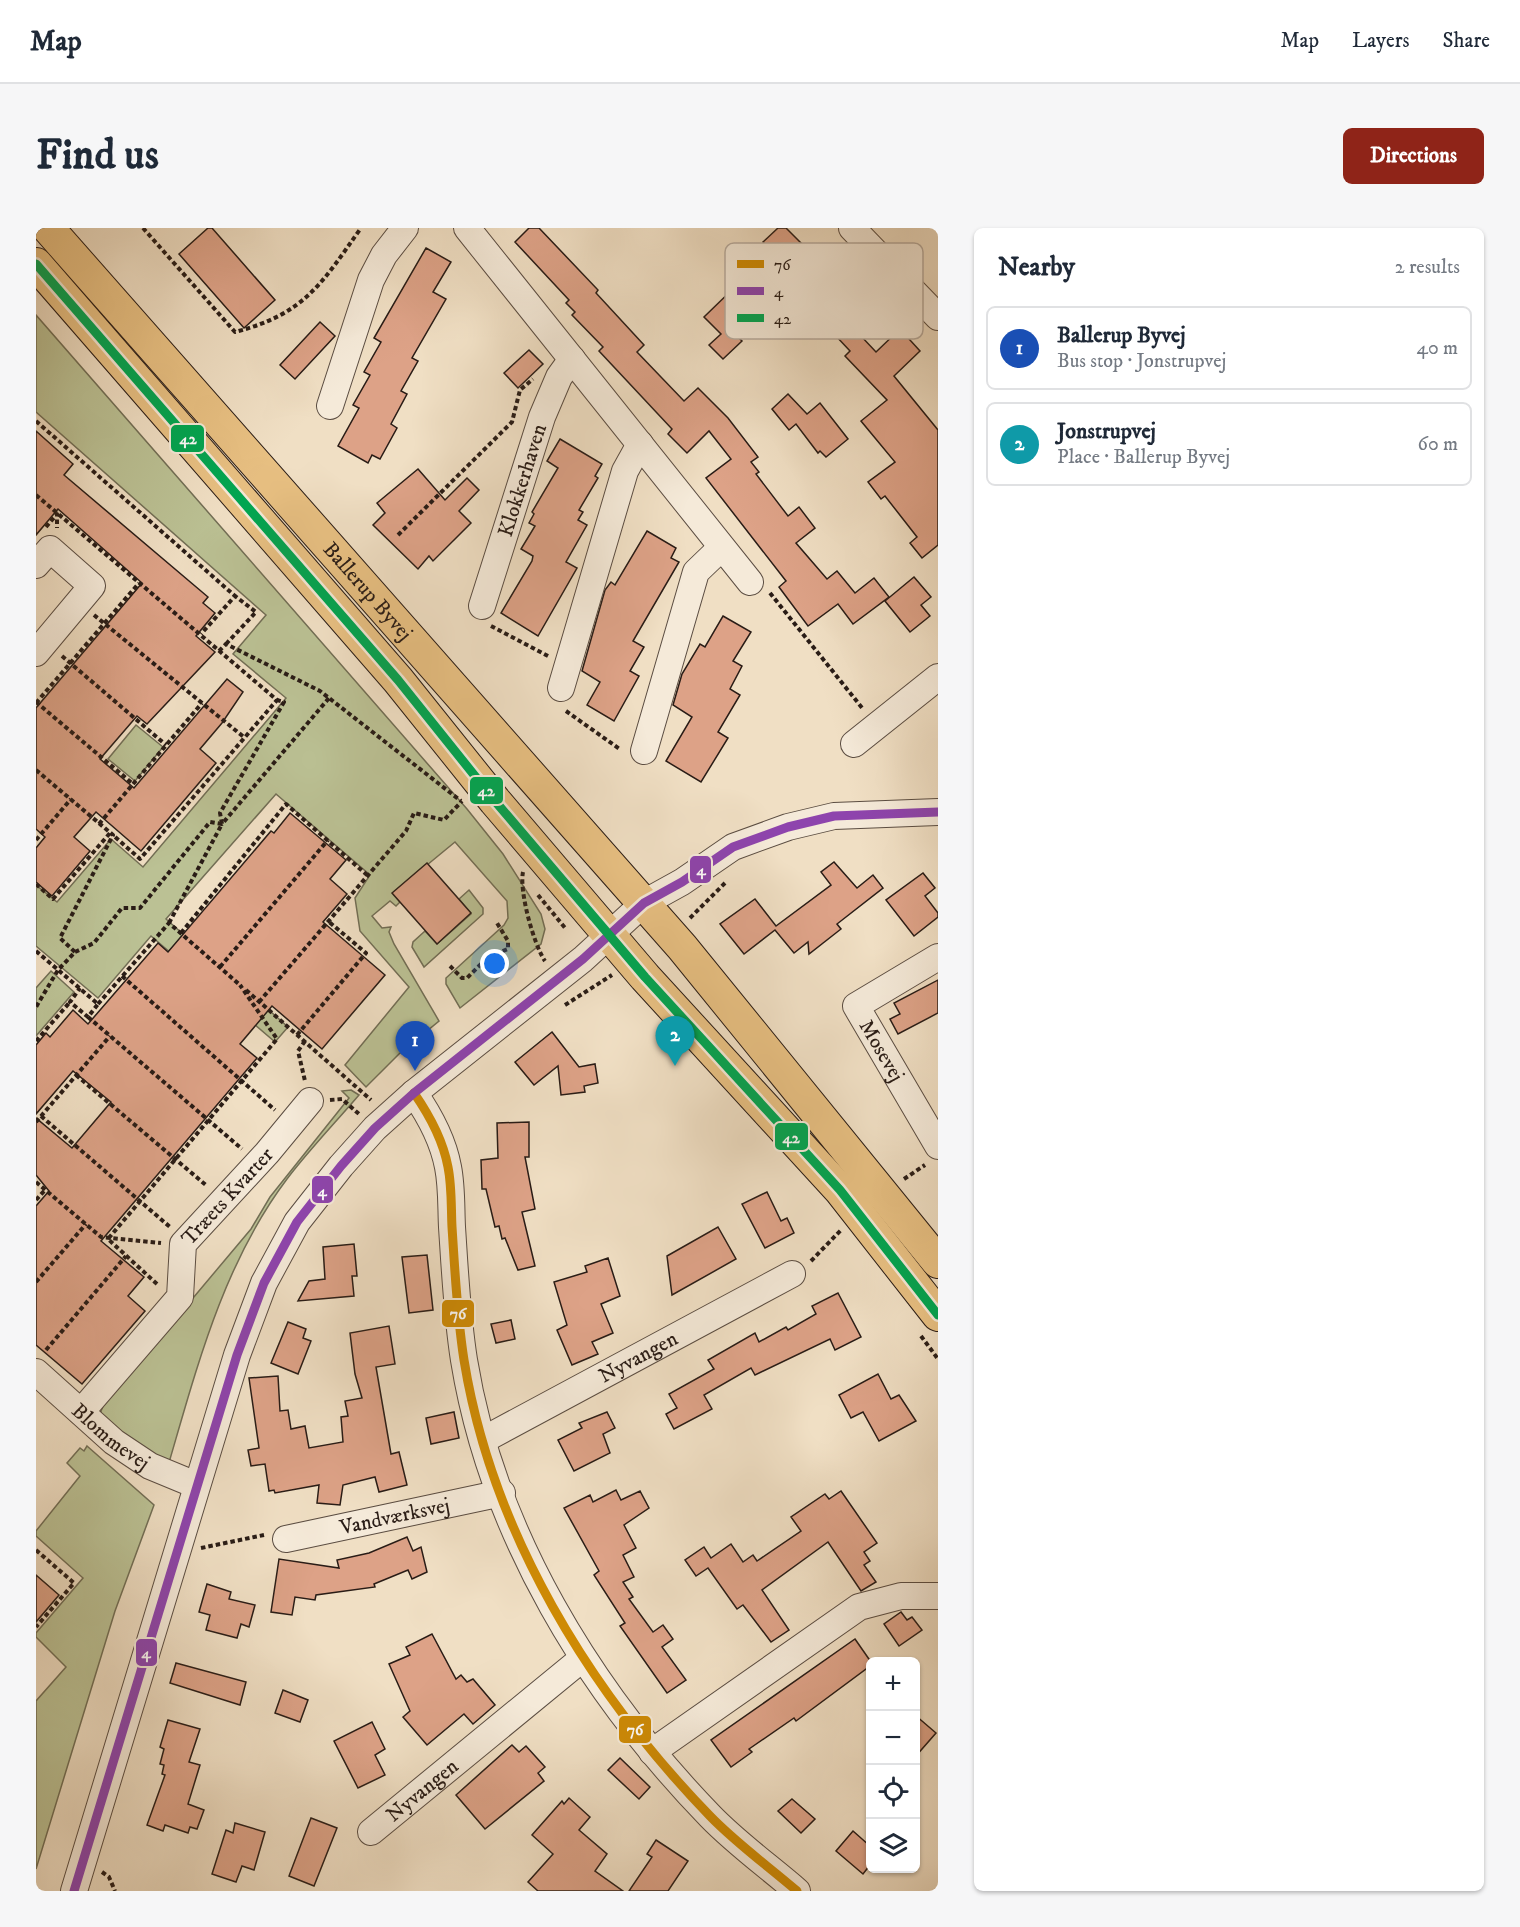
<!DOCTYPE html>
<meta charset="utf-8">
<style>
:root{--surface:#fff;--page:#f6f6f7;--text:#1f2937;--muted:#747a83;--line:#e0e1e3;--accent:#8f2418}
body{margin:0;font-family:"IM FELL DW Pica",serif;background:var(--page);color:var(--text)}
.controls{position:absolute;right:18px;bottom:18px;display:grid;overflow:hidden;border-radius:9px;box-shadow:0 2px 4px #0004}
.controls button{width:54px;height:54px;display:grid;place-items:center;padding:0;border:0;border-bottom:2px solid var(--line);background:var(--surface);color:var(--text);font:30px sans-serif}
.you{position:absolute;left:459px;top:736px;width:21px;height:21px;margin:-15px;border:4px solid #fff;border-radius:50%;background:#1a73e8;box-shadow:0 0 0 9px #1a73e833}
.badge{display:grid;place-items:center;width:39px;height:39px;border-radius:50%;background:var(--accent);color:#fff;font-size:20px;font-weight:700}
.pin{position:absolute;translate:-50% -50px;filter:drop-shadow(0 2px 3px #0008)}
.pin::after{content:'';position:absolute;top:32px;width:21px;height:18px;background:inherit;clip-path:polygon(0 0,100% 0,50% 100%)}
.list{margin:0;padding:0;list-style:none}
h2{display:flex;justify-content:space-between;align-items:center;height:78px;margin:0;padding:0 24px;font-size:26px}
h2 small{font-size:20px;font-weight:400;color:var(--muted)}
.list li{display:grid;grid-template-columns:39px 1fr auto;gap:18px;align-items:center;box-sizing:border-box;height:84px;margin:0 12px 12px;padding:0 12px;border:2px solid var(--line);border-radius:9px}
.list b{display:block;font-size:22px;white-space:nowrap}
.list p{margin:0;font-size:20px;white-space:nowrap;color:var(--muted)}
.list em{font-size:20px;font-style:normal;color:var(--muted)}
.icon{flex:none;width:33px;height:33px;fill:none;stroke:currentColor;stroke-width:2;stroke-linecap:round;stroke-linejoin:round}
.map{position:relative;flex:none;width:902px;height:1663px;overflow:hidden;border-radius:9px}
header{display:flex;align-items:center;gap:36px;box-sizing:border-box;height:84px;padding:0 30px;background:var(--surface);border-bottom:2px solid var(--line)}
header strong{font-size:28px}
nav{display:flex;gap:33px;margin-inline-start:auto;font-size:21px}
.intro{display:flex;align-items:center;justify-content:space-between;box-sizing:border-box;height:144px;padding:0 36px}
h1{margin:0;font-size:42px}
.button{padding:15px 27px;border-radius:9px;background:var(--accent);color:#fff;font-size:21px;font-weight:700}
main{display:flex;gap:36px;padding:0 36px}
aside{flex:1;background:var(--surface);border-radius:9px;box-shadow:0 2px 4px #0004}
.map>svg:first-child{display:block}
</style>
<header>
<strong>Map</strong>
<nav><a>Map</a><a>Layers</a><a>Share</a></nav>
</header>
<div class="intro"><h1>Find us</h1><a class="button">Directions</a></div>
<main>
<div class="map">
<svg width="902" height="1663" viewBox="0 0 902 1663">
<rect width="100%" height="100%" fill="#f0dfc4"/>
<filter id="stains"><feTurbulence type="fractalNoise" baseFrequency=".00333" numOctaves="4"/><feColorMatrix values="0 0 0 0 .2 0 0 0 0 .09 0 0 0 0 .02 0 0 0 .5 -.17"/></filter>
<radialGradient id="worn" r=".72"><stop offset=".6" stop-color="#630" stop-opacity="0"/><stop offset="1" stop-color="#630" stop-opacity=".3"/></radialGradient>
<g fill="#bbc194" stroke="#726e55" stroke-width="1.5">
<polygon points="0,87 431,581 467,626 505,686 509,701 505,716 424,780 410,756 410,750 468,697 472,690 471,673 419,614 357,665 364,674 360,678 354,673 336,688 346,700 355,699 353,704 358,716 403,793 363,826 330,859 309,837 373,759 324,703 319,670 334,647 240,566 130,691 252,799 239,814 115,708 62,770 0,718 0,657 21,674 75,611 107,639 250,470 197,426 230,387 0,184"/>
<polygon points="100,497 127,519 99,553 72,531"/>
<polygon points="433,662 447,680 447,686 388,739 376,719 377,714 389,703 401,716 435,686 423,671"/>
<polygon points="15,743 38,764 0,808 0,760"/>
<path d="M315 862 323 867C299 895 273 922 251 951 187 1036 161 1139 132 1238L66 1192 65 1183 68 1176 215 1001 234 969 313 870 306 863Z"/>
<polygon points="51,1218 118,1277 79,1383 0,1641 0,1473 30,1439 0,1409 0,1405 47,1350 0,1308 0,1303 44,1248 31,1235 44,1220 48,1223"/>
</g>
<g fill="#dda287" stroke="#291c16" stroke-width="1.5">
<polygon points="172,0 176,0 239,72 208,100 143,26"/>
<polygon points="493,0 503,0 562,62 560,65 608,117 601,124 648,173 662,160 692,190 722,229 715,234 723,244 720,246 752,288 763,279 779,300 760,315 791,351 801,343 819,365 838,350 853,369 817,396 802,376 772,398 743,359 750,353 670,250 695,231 673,203 651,225 632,206 636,201 563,123 567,119 536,87 539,84 530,75 533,72 479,14"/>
<polygon points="742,0 750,0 769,19 764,24 796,57 800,53 808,61 815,54 830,68 809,91 840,124 864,101 884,123 858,148 902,202 902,317 886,330 874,315 881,309 849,268 845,271 832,254 859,234 825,193 851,172 809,128 814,123 770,76 764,81 743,58 696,103 706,113 687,131 673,117 685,106 668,89 736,23 727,14"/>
<polygon points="390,20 415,34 397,64 410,71 376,130 382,133 365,163 371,166 355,196 361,200 344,231 336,227 332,235 302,218 323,180 317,177 334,147 328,144 345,114 338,110"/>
<polygon points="284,94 299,108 259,151 244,137"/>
<polygon points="493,122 507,136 482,160 468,145"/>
<polygon points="752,166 771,186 784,175 812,211 790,229 784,223 782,225 760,196 753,202 736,181"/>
<polygon points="0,203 37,236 28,247 159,358 172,369 167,375 179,385 160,408 179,424 111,496 101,488 64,531 98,560 191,451 207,464 186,495 164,521 180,535 105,623 60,584 38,609 54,623 16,668 0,654 0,620 9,609 0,601 0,480 106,355 22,281 0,307"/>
<polygon points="524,211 566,236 559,248 562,250 543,282 547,284 542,292 551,297 530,334 541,340 502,408 465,385 496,333 497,328 485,321 499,298 493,295 498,286 496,284 522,240 511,233"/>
<polygon points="382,241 409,272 431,250 443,262 423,283 435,295 397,333 393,328 382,341 337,297 349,285 341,275"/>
<polygon points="611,303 640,320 635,330 643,334 597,413 608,419 594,443 603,448 578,493 551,477 564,454 546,443 569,362 575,354 579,357"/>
<polygon points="878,349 895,369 885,377 894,388 874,404 849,373"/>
<polygon points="687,388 715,404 697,433 706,438 694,461 704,467 682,504 692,510 665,554 630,533 656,489 637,477 646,446 664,416 669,419"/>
<polygon points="254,585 310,632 294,651 311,666 287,694 349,747 286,821 236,778 204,816 221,830 65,1013 108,1049 92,1068 109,1083 46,1156 0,1117 0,978 13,963 0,947 0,890 36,920 75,874 37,843 0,886 0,817 10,805 14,809 37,782 52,796 122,715 132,724 235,603 238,605"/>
<polygon points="798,634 821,660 837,647 847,660 801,696 805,701 773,726 772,714 758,725 739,702 708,726 684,696 719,671 740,698 795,657 785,644"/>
<polygon points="391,635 435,685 401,716 356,665"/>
<polygon points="887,645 899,660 889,668 902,685 902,689 878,708 850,672"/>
<polygon points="902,752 902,785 862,806 854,791 864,786 858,775"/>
<polygon points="516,804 543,839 559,836 562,855 548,858 549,864 525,867 522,838 498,857 479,834"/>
<polygon points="493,894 493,929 489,929 499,981 486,984 499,1038 482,1042 469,1010 466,1011 463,998 459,999 450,961 446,961 445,932 462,930 461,895"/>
<polygon points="731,964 745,993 751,990 758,1005 729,1020 706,976"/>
<polygon points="682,999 700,1031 636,1067 631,1028"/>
<polygon points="318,1016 321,1048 316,1048 318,1068 262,1073 273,1053 289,1051 287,1019"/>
<polygon points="391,1027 397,1082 373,1085 366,1029"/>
<polygon points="572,1030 584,1068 565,1076 577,1105 556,1114 562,1126 536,1137 521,1102 531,1097 518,1054 551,1044 549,1038"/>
<polygon points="802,1065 825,1109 799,1122 794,1111 719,1147 715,1140 668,1167 676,1181 638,1201 630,1186 641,1180 633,1166 678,1141 672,1132 719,1105 723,1114 750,1099 752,1102 780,1086 776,1078"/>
<polygon points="475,1092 479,1111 460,1115 455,1096"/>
<polygon points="252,1094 270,1101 267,1110 275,1113 262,1146 235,1135"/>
<polygon points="353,1098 359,1136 340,1139 355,1226 363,1224 371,1257 343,1264 339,1249 307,1257 304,1277 281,1275 283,1257 239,1265 238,1262 233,1263 229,1236 215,1238 212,1222 223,1220 213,1150 242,1148 244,1183 252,1182 255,1201 269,1198 273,1220 307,1214 305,1189 312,1188 309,1173 326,1170 319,1146 314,1105"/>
<polygon points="842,1146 855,1171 863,1167 880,1193 843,1213 827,1184 815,1190 803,1167"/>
<polygon points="418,1184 423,1210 395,1216 390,1190"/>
<polygon points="571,1184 579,1200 567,1206 574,1225 538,1243 522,1212 546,1200 543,1195"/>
<polygon points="580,1262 585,1272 604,1263 613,1280 588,1297 600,1320 587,1327 598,1349 587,1354 597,1369 593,1371 617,1404 627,1397 637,1411 626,1419 650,1452 631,1465 584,1398 589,1395 558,1347 563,1343 528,1280 554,1267 557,1274"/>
<polygon points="805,1263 841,1315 828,1324 834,1333 828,1337 840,1354 825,1363 792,1314 726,1362 753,1402 735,1414 707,1377 701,1381 672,1340 660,1348 649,1332 668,1319 675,1330 695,1316 707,1334 717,1327 721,1333 765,1303 755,1289 789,1266 793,1271"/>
<polygon points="371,1309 377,1323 385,1319 391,1344 376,1351 372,1342 338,1356 339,1359 280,1367 279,1372 259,1369 256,1387 235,1384 243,1331 303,1340 301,1332 333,1325"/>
<polygon points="0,1347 23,1367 0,1394"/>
<polygon points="171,1356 195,1364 193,1371 219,1377 213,1399 205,1396 201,1410 170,1402 174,1387 163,1384"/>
<polygon points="865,1384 871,1392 876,1389 886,1402 863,1418 848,1396"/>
<polygon points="396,1406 420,1451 425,1447 431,1454 437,1451 459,1477 437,1496 428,1486 391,1517 367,1489 374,1483 353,1436 374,1427 370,1419"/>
<polygon points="819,1411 835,1434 834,1438 760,1493 758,1490 713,1521 716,1524 695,1539 675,1512"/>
<polygon points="140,1435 210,1454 204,1477 134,1455"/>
<polygon points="247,1462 272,1472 264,1494 239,1485"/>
<polygon points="879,1487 900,1505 879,1529"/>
<polygon points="132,1492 164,1501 153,1534 164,1537 152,1576 168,1582 161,1601 154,1599 152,1605 129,1597 127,1603 111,1597 129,1547 126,1546 128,1537 124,1536 128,1521 124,1519"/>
<polygon points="336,1494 349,1521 339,1527 349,1547 322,1560 298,1513"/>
<polygon points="476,1517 483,1524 490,1518 509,1539 502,1545 508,1553 449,1601 420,1567"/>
<polygon points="584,1530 614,1559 603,1571 572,1542"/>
<polygon points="533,1570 554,1589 543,1602 571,1626 559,1643 587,1663 502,1663 492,1654 517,1626 496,1607 526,1573 528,1576"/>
<polygon points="756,1571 779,1591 765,1605 742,1583"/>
<polygon points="275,1590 301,1600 278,1658 253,1648"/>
<polygon points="199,1595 229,1604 218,1642 206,1638 200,1654 176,1646 190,1602 197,1605"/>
<polygon points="817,1603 834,1618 834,1637 827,1646 800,1623"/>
<polygon points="620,1612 652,1633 632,1663 593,1663 616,1629 611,1626"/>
</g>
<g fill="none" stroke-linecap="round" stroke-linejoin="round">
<defs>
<g id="minor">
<polyline points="431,0 714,354"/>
<polyline points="816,0 902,89"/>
<polyline points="294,178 335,52 348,27 369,0"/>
<polyline points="0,337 14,321 56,358 0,425"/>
<path id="s1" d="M446 378 506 189 523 149 536 131"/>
<polyline points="525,460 589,243 604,216"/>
<polyline points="818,516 902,449"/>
<polyline points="608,523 660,344 685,320"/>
<path id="s2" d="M902 729 820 778 902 918"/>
<path d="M378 865C394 888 407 912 412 939 416 959 415 980 416 999 419 1044 421 1088 428 1132 456 1305 554 1464 674 1588 700 1615 732 1638 761 1663"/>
<path id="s3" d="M0 1144 78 1214 114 1238 160 1257"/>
<path id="s4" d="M45 1184 144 1069 147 1016 231 925 274 873"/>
<path id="s5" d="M447 1212 756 1046"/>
<path id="s6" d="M250 1311 466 1265"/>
<polyline points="616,1524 823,1379 865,1368 902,1368"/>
<path id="s7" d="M335 1604 547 1430"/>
<polyline points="38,1663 201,1127 228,1055 261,994 305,938 339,900 378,865 547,731 608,675 646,654 697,619 752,599 798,588 902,584"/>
</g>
<g id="major">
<path id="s8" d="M12 0 646 719 902 1034"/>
<polyline points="0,36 362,452 459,573 609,749 804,962 902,1087"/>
</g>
</defs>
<use href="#minor" stroke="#5b4d42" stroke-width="28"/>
<use href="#major" stroke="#291c16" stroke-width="34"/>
<g stroke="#291c16" stroke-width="4" stroke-dasharray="4.5 3" stroke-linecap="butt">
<path d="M107 0 199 104C269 86 286 55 325 0"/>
<polyline points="0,193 199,368 165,406"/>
<polyline points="0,267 241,472 104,631 77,607"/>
<polyline points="10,299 21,286 21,300"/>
<polyline points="362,307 476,194 484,162 497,151"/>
<polyline points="734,365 827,481"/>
<polyline points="58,387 209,510"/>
<polyline points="455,398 512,428"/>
<polyline points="190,416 220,384 199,368"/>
<polyline points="183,423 190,416 284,463 425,573"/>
<polyline points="26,428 130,517"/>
<polyline points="0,474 97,556"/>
<polyline points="0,475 103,355"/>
<polyline points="530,483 585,522"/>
<polyline points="0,542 77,607 24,710 39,724 22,742 0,779"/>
<polyline points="63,596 166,475"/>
<polyline points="0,612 35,571"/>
<path d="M487 644C483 664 498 717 509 733"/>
<polyline points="0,656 17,671 74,605"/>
<polyline points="502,667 530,701"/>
<polyline points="654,690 689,655"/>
<polyline points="133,695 186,596 184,585 248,474 241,472"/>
<polyline points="145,705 250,576 331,647"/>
<polyline points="0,723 62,776 52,789 34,774 44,760"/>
<polyline points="39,724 58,715 86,680 104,680 174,594 186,596 293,470"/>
<polyline points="414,738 426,750 431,750 452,729 472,721 472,713 461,695"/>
<polyline points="184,739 292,612"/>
<polyline points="86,748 239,882"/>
<polyline points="210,762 335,872"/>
<polyline points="223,774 370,603 378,585 408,592 426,573"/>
<polyline points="62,776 133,695 204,757"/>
<polyline points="529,777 576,747"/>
<polyline points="52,789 206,921"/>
<polyline points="261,807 330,725 292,693"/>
<polyline points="0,813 34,774"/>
<polyline points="269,813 262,823 269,853"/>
<polyline points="40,847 171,958"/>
<polyline points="294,872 306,871 323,886"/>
<polyline points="5,888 134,999"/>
<polyline points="0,894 74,808"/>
<polyline points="868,951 889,937"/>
<polyline points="0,954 65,1009 125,1015"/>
<polyline points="0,972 9,962"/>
<polyline points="775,1033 805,1002"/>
<polyline points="0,1054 50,996"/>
<polyline points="121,1056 72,1011 241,811 204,757"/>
<polyline points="885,1108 902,1131"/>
<polyline points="10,1122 90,1028"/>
<polyline points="165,1320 228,1307"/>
<polyline points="0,1322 38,1355 0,1399"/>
<polyline points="66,1644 73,1649 79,1663"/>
</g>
<use href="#minor" stroke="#f5ead9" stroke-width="26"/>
<use href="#major" stroke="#e8c082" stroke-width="32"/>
<defs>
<path id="bus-1" d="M378 865C394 888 407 912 412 939 416 959 415 980 416 999 419 1044 421 1088 428 1132 456 1305 554 1464 674 1588 700 1615 732 1638 761 1663"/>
<polyline id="bus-2" points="38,1663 201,1127 228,1055 261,994 305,938 339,900 378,865 547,731 608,675 646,654 697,619 752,599 798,588 902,584"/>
<polyline id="bus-3" points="0,36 362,452 459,573 609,749 804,962 902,1087"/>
</defs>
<use href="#bus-1" stroke="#f5ead9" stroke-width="14"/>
<use href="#bus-2" stroke="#f5ead9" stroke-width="14"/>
<use href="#bus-3" stroke="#f5ead9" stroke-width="14"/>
<use href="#bus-1" stroke="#ce8a04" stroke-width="9"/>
<use href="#bus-2" stroke="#8e44ad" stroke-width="9"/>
<use href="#bus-3" stroke="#00a651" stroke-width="9"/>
</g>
<g text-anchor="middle" stroke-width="6" stroke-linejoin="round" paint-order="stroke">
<g font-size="21" fill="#291c16" stroke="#f5ead9">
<text dy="7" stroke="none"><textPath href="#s1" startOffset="132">Klokkerhaven</textPath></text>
<text dy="7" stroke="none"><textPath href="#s8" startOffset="484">Ballerup Byvej</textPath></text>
<text dy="7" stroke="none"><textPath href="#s2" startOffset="147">Mosevej</textPath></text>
<text dy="7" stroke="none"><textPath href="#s4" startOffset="270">Træets Kvarter</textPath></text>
<text dy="7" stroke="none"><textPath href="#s5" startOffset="176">Nyvangen</textPath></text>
<text dy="7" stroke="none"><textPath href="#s3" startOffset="99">Blommevej</textPath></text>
<text dy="7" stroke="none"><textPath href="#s6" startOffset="111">Vandværksvej</textPath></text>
<text dy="7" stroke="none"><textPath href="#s7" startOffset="66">Nyvangen</textPath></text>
</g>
</g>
<rect x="689" y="15" width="198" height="96" rx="9" fill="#f5ead9" stroke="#b8ac9e" stroke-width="1.5"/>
<rect x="701" y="32" width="27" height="8" fill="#ce8a04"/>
<rect x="701" y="59" width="27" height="8" fill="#8e44ad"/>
<rect x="701" y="86" width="27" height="8" fill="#00a651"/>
<g font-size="16" fill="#291c16">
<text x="738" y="42">76</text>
<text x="738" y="69">4</text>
<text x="738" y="96">42</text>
</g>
<g stroke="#f5ead9" stroke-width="2">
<rect x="134" y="196" width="35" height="29" rx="6" fill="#00a651"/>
<rect x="433" y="548" width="35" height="29" rx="6" fill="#00a651"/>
<rect x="653" y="627" width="23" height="29" rx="6" fill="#8e44ad"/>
<rect x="738" y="894" width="35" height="29" rx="6" fill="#00a651"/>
<rect x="275" y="947" width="23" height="29" rx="6" fill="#8e44ad"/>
<rect x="405" y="1071" width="34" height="29" rx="6" fill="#ce8a04"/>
<rect x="99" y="1410" width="23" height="29" rx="6" fill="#8e44ad"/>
<rect x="582" y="1487" width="34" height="29" rx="6" fill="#ce8a04"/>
</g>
<g font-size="16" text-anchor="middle" font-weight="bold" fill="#fff">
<text x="152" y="216">42</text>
<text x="450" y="568">42</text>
<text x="665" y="647">4</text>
<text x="755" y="915">42</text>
<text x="286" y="968">4</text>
<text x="422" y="1091">76</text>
<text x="110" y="1430">4</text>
<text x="599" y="1507">76</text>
</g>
<rect width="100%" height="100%" filter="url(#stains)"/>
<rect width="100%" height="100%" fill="url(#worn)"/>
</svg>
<div class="controls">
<button>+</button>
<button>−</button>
<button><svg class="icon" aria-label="locate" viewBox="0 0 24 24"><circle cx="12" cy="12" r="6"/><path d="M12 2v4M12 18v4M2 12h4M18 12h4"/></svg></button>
<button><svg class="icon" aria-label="layers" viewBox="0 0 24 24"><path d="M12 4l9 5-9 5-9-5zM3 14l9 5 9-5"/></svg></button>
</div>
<div class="you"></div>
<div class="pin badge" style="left:379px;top:843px;background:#1a4fb4">1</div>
<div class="pin badge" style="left:639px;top:838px;background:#0f9aa8">2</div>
</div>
<aside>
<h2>Nearby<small>2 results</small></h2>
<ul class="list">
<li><span class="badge" style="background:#1a4fb4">1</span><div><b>Ballerup Byvej</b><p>Bus stop · Jonstrupvej</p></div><em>40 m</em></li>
<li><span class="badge" style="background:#0f9aa8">2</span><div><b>Jonstrupvej</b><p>Place · Ballerup Byvej</p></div><em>60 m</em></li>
</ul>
</aside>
</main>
